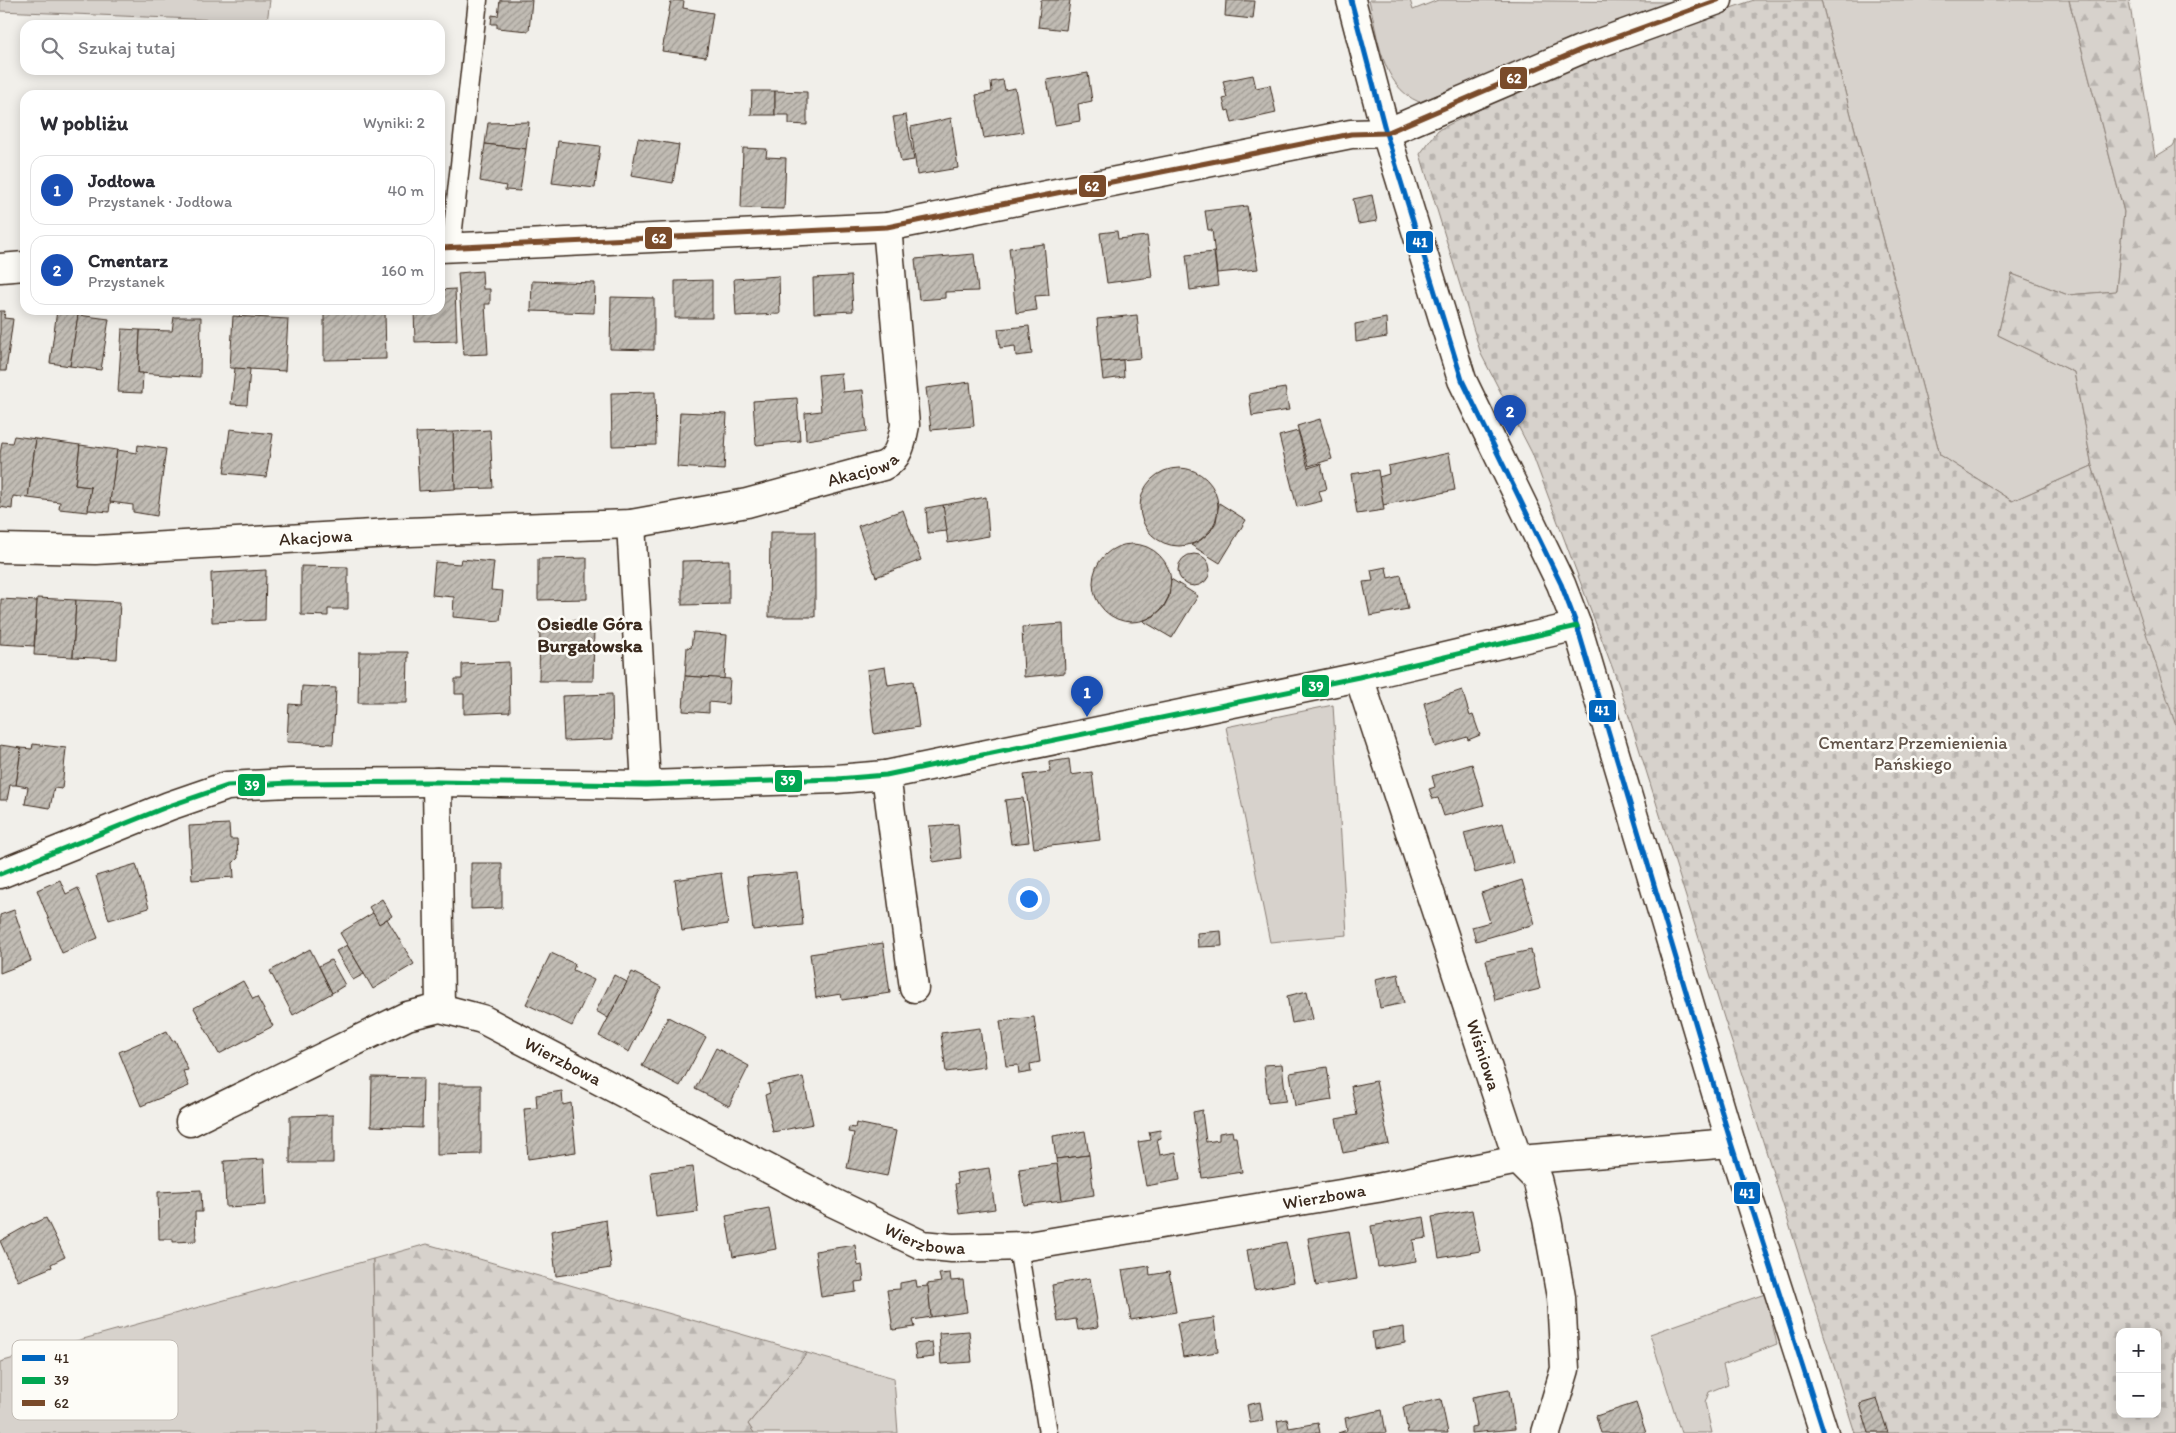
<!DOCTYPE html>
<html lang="pl">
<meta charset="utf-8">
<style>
:root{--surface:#fff;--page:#f7f7f7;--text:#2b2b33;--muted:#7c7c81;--line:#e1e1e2;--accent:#b45309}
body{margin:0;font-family:Itim,sans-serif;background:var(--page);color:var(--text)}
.controls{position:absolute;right:15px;bottom:15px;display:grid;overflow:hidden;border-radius:10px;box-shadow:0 2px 12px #0003}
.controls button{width:45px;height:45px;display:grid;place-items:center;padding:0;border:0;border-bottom:1px solid var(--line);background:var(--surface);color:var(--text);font:25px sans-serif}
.you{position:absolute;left:1028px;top:898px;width:18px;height:18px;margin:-12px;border:4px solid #fff;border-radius:50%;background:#1a73e8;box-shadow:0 0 0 8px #1a73e833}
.badge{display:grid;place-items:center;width:32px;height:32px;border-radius:50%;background:var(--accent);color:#fff;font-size:16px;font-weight:700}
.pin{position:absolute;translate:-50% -41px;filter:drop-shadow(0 1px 2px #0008)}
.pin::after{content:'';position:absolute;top:26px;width:18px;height:15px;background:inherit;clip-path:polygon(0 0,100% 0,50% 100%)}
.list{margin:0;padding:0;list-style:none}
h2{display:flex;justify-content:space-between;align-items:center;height:65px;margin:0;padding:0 20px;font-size:21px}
h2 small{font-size:16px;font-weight:400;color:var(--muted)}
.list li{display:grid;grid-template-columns:32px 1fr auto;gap:15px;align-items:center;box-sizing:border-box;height:70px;margin:0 10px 10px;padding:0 10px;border:1px solid var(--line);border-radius:15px}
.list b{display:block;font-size:19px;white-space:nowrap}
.list p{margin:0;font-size:16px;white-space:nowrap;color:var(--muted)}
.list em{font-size:16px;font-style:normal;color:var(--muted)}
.icon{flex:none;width:28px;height:28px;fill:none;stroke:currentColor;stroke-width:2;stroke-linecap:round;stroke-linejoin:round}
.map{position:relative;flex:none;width:2176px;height:1433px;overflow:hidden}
.search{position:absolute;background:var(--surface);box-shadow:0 2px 12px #0003;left:20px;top:20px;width:425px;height:55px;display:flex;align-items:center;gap:12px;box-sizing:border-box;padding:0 18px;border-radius:15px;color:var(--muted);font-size:19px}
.panel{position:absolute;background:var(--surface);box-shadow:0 2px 12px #0003;left:20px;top:90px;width:425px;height:225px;border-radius:15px}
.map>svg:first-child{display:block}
</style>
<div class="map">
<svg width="2176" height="1433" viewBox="0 0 2176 1433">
<defs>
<pattern id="forest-firs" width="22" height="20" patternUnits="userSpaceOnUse" patternTransform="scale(1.25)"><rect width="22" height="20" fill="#d7d2cc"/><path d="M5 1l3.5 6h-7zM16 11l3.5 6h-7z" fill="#b9b4af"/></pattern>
<pattern id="cemetery-stones" width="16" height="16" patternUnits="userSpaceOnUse" patternTransform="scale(1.25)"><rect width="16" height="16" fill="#d7d2cc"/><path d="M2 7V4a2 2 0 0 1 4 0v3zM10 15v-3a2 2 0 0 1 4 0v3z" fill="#b9b4af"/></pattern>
<pattern id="building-hatch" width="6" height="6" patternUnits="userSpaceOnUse" patternTransform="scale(1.25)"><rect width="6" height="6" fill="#c1bcb4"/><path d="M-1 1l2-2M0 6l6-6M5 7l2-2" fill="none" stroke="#9e9992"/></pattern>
</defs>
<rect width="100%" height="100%" fill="#f1efea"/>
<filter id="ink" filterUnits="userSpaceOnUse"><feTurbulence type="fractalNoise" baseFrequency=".02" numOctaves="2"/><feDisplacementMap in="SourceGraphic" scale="10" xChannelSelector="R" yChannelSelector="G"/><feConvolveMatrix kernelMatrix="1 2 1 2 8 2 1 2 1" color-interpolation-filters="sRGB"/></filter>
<g filter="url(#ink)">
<g fill="#d7d2cc" stroke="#897e75">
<polygon points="0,0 270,0 267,22 0,11"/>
<path d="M1369 0H1410L1413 10 1438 0 1670 2 1579 40 1419 102C1381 86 1378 36 1369 0Z"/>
<polygon points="1821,0 2069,0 2124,212 2116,291 2068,295 2012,274 1998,335 2074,372 2092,466 2012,501 1940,455"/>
<polygon points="1333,705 1347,935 1270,942 1226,727"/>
<polygon points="373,1259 376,1433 0,1433 0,1362"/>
<polygon points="1765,1294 1777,1344 1723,1365 1728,1384 1709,1392 1705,1403 1712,1433 1681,1433 1650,1334"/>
<polygon points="807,1353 894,1378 898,1433 754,1433 748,1424"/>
</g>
<g fill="url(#forest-firs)" stroke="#897e75">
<polygon points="2069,0 2129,0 2155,157 2173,146 2176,140 2176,730 2092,466 2074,372 1998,335 2012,274 2068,295 2116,291 2124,212"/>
<polygon points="427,1244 807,1353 748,1424 754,1433 376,1433 373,1259"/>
</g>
<path fill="url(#cemetery-stones)" stroke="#897e75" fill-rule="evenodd" d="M1754 0H1821L1940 455 2012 501 2092 466 2176 726V1433H1855L1620 688 1532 453 1481 354 1420 154 1438 130 1582 59ZM2120 1332H2157V1414H2120Z"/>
<g fill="url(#building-hatch)" stroke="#3b2a1e">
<polygon points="500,0 532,0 529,31 497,28 497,24 491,24 492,15 498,16"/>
<polygon points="671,0 684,1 683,8 713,13 706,57 662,51"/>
<polygon points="1041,0 1070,0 1066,30 1038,27"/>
<polygon points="1226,0 1255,1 1253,19 1225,16"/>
<polygon points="1088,73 1092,101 1078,104 1080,121 1055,125 1047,80"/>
<polygon points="1253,75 1256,88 1270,85 1276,113 1232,123 1229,110 1226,111 1223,99 1227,98 1223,81"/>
<polygon points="1003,80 1005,90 1015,88 1023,132 984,138 976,95 992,92 991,82"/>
<polygon points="752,91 775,91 775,115 751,115"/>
<polygon points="775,91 807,92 807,125 789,124 789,115 775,115"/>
<polygon points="906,115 914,160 901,162 893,117"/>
<polygon points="951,118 958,168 917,175 911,127"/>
<polygon points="529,122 526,149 485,144 488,123"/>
<polygon points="638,138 679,145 673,183 631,176"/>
<polygon points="558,141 600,146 595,188 552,183"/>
<polygon points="485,144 526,149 520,191 505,190 506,186 480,181"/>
<polygon points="743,148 767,149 766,157 786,158 784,209 741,208"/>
<polygon points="1372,195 1377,221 1358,224 1353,199"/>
<polygon points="1247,206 1258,269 1217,273 1212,230 1208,230 1205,211"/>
<polygon points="1117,231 1118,239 1147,236 1152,277 1107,283 1100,233"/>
<polygon points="1044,244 1049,295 1035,296 1037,310 1016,313 1009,248"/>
<polygon points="1214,252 1218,286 1190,290 1186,255"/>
<polygon points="974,254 978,291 945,292 945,298 919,300 915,259"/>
<polygon points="482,271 483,289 490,289 490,304 485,304 488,354 464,355 458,273"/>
<polygon points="779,276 780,314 736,316 734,279"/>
<polygon points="851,276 853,311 814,313 813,278"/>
<polygon points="712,280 712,318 675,318 675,281"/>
<polygon points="532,281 595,283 594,313 531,311"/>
<polygon points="455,289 457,341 415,342 414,310 440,310 440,290"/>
<polygon points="611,297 654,298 654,350 610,349"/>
<polygon points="57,310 79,310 70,366 50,363"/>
<polygon points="324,310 385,312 386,359 324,360"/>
<polygon points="0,311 5,311 4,318 13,319 6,371 0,371"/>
<polygon points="78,315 109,319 101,370 70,366"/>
<polygon points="1137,315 1141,358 1101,362 1097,319"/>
<polygon points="233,316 288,319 285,371 230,368"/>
<polygon points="174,317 201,317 200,377 138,373 140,330 172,331"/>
<polygon points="1386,318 1387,337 1356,342 1355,324"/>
<polygon points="1029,326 1032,354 1016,356 1015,346 1000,348 998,329"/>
<polygon points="122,329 140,330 138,373 143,373 142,393 118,392"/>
<polygon points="1123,360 1124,377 1103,380 1101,362"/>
<polygon points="235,368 250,369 247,405 231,404"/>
<polygon points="841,373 843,392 863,390 867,431 806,440 805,413 821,411 818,375"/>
<polygon points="970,382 974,426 931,430 926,388"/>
<polygon points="1285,388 1289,410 1252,416 1249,394"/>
<polygon points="655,392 656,445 612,446 611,393"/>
<polygon points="797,398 800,441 756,445 753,401"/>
<polygon points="680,412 727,414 724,470 677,467"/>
<polygon points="1320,419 1332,459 1309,466 1297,426"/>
<polygon points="230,429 273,434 266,477 224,473"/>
<polygon points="490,430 493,488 455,489 453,432"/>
<polygon points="1298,431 1308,468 1321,464 1327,489 1319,491 1322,501 1297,507 1279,436"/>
<polygon points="453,432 455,489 419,491 416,433"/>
<polygon points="14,436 36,439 28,498 13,496 12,509 0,507 0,454 2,442 12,443"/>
<polygon points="36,439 80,445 75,485 91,487 88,512 59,509 60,502 28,498"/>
<polygon points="80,445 117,450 109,512 88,510 91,487 75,485"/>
<polygon points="138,445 166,449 157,516 133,512 133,505 110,502 117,450 137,453"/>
<polygon points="1449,453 1455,490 1383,505 1379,477 1389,474 1388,466"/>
<circle cx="1179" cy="507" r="39"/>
<polygon points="1378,470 1384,510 1357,514 1351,474"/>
<polygon points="986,497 989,536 948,543 943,505"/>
<polygon points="1219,503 1246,520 1220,563 1191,545 1201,540 1210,532 1216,522"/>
<polygon points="943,505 947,531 928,533 926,508"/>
<polygon points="903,510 921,560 876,577 858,526"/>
<polygon points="770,532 815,532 815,617 769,617"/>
<circle cx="1132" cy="583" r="39"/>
<circle cx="1194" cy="570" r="16"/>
<polygon points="587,558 587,599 538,600 538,559"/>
<polygon points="461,559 494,562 491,590 503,591 500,621 453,617 454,597 432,595 435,562 460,564"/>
<polygon points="729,560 729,604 682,605 682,561"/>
<polygon points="301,566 348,567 348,609 328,609 328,616 301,615"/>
<polygon points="1386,567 1388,578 1401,575 1408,609 1370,616 1363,582 1373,581 1371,570"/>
<polygon points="266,570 265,620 212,622 211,573"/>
<polygon points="1171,579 1198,596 1172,638 1143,621 1154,616 1163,608 1169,597"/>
<polygon points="37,598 76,600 73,657 34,655"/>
<polygon points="1,599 37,601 34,646 0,644"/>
<polygon points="76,600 120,602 117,659 73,657"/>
<polygon points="575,620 575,625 594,625 593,681 539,681 540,625 554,625 554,621"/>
<polygon points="1063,624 1065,673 1024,677 1022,627"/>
<polygon points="693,632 727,635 724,679 685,676 687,647 691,648"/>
<polygon points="359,652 408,652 407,703 358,703"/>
<polygon points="509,662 510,712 464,714 464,694 455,694 455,679 462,679 462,664"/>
<polygon points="885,667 888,685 913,681 919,727 874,734 867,670"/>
<polygon points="685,676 730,679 728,704 709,702 709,713 683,711"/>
<polygon points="302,686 336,688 333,744 287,742 289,704 301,705"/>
<polygon points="1462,690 1470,716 1473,715 1480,735 1468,740 1467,737 1435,747 1424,703"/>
<polygon points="612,694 613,739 564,741 562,696"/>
<polygon points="33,744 66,748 62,789 54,788 50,808 25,804 28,787 16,785 21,748 32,749"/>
<polygon points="0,745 21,748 16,785 10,785 7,800 0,800"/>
<polygon points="1069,759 1071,775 1092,772 1100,840 1034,848 1024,775 1050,772 1049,762"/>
<polygon points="1472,764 1484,805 1444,816 1438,798 1433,799 1429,789 1435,787 1432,776"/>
<polygon points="1023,798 1029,842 1011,844 1005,800"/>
<polygon points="1503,823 1513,863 1475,873 1464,833"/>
<polygon points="229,824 230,839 237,839 238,858 233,863 234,877 192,880 189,826"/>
<polygon points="958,824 961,858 933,862 929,826"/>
<polygon points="471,863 502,863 502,908 471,909"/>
<polygon points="136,864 149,908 109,920 96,876"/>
<polygon points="721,873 728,924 682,931 675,880"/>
<polygon points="798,873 803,925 753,930 747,877"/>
<polygon points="60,880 66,894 78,888 98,938 62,953 37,890"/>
<polygon points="1522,880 1535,924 1476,941 1472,927 1490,922 1481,893"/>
<polygon points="382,899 392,916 379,924 369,907"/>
<polygon points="14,910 31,961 0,973 0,915"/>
<polygon points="373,913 379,924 387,919 414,964 373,989 340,933"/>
<polygon points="1221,931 1222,946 1198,947 1197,933"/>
<polygon points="883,943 890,993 842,1000 841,994 816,998 810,954"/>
<polygon points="347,945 364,974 353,980 336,951"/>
<polygon points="310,949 332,993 293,1015 270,971"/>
<polygon points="1531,950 1540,989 1495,1000 1486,960"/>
<polygon points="551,953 575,964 573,970 594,980 572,1026 526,1004"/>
<polygon points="331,960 345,985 332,993 319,966"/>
<polygon points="632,972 661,987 629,1052 599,1036"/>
<polygon points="1398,974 1404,1003 1380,1008 1375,979"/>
<polygon points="614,975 627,982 608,1018 596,1011"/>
<polygon points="243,981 253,999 257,997 273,1026 219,1054 194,1008"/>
<polygon points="1307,991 1313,1019 1292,1023 1287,996"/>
<polygon points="668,1017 706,1037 680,1086 642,1066"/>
<polygon points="1034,1017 1040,1062 1030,1064 1031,1072 1019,1074 1018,1065 1006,1066 1000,1021"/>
<polygon points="980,1028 985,1067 946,1072 941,1033"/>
<polygon points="167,1031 172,1041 175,1040 188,1070 183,1071 189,1086 141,1106 119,1052"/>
<polygon points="716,1048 749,1066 729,1106 695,1089"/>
<polygon points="1282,1064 1286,1101 1268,1103 1264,1065"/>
<polygon points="1327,1067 1332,1100 1295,1106 1290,1073"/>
<polygon points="372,1077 423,1078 422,1128 371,1126"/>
<polygon points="803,1077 813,1124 773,1132 765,1095 770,1093 768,1084"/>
<polygon points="1376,1081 1389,1144 1343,1153 1336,1119 1357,1115 1351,1086"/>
<polygon points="437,1085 481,1085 481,1154 437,1155"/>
<polygon points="562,1091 563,1105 571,1103 576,1152 528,1159 524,1109 537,1108 536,1095"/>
<polygon points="1203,1110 1202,1112 1206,1142 1219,1140 1219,1133 1232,1131 1233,1137 1236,1137 1242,1172 1202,1178 1193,1112"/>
<polygon points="333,1115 333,1163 290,1163 290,1116"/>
<polygon points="856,1123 896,1131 887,1176 847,1168 854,1133 848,1132 849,1127 855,1128"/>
<polygon points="1160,1130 1161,1138 1157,1139 1160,1155 1176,1152 1180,1180 1146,1186 1138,1142 1151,1140 1149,1132"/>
<polygon points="1085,1131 1089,1155 1056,1159 1053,1136"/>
<polygon points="1089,1155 1094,1195 1062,1200 1056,1159"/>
<polygon points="264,1159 266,1205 226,1207 224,1161"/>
<polygon points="1057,1164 1062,1200 1024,1205 1019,1169"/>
<polygon points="693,1167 698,1212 656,1217 651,1172"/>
<polygon points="989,1168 995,1209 959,1214 955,1184 958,1183 956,1173"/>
<polygon points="201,1190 202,1212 195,1212 196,1241 173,1242 173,1239 159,1239 158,1192"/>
<polygon points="769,1208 776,1249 733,1257 726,1216"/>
<polygon points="1472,1210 1480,1251 1439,1258 1432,1217"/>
<polygon points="1424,1217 1427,1238 1413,1240 1416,1261 1378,1267 1371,1226"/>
<polygon points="46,1218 65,1257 51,1264 52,1267 18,1281 0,1241 32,1223 33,1224"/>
<polygon points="606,1220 611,1268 556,1276 551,1231"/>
<polygon points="1349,1231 1357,1279 1316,1286 1308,1238"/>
<polygon points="1286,1242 1294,1282 1254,1290 1247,1250"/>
<polygon points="855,1245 858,1266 862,1265 864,1281 855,1282 856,1292 821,1297 815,1251"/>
<polygon points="1149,1266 1150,1275 1169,1272 1176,1312 1131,1320 1122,1270"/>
<polygon points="950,1273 951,1281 963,1280 967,1312 931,1317 927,1284 941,1282 939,1274"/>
<polygon points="1090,1278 1098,1327 1078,1330 1076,1319 1058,1322 1052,1285"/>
<polygon points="916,1280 917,1287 928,1286 931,1317 913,1320 915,1327 893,1330 887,1290 900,1289 900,1283"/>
<polygon points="1214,1318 1218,1352 1183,1357 1177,1323"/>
<polygon points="1404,1327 1405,1343 1374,1349 1372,1332"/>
<polygon points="969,1331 972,1362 941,1364 939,1333"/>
<polygon points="932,1342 934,1357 916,1359 914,1344"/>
<polygon points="1509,1390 1515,1429 1471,1433 1471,1427 1477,1426 1472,1397"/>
<polygon points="1441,1399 1448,1433 1408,1433 1403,1407"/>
<polygon points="1877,1399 1888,1433 1869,1433 1860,1404"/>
<polygon points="1260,1402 1263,1421 1250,1423 1247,1405"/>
<polygon points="1636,1403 1646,1433 1601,1433 1596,1416"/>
<polygon points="1382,1410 1386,1433 1338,1433 1347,1430 1345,1418"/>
<polygon points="1287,1419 1289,1428 1318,1423 1320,1433 1279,1433 1277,1421"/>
</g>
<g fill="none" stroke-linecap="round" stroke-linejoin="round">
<defs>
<g id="service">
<polyline points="451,247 478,0"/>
<polyline points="1018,1247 1048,1433"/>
</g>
<g id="minor">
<polyline points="440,248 887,227 1351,134 1386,133 1580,50 1718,0"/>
<polyline points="0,268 25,266"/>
<polyline points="631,524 646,785"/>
<path id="s1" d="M0 548 96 550 408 532 631 524 747 503 883 466C899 459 902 441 905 425L887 227"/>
<path id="s2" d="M1359 677 1518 1160 1537 1179 1547 1219 1561 1297 1565 1369 1546 1433"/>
<polyline points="886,775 914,988"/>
<polyline points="437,782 440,1008"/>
<path id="s3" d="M190 1122 407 1016 440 1008 482 1019 832 1202 922 1245 952 1248 1028 1246 1377 1188 1518 1160 1731 1143"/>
</g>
<g id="tertiary">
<polyline points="1351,0 1386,133 1462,380 1561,584 1577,626 1731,1143 1824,1433"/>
<polyline points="0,874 169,806 227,786 290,783 437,782 646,785 837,779 886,775 1359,677 1577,626"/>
</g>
</defs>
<use href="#service" stroke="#3b2a1e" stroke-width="21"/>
<use href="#minor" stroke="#3b2a1e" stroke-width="31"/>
<use href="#tertiary" stroke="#3b2a1e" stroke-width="31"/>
<use href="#service" stroke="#fdfcf7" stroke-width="18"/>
<use href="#minor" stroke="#fdfcf7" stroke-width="28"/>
<use href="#tertiary" stroke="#fdfcf7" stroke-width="28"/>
<defs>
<polyline id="bus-1" points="1351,0 1386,133 1462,380 1561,584 1577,626 1731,1143 1824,1433"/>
<polyline id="bus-2" points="0,874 169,806 227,786 290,783 437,782 646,785 837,779 886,775 1359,677 1577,626"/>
<polyline id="bus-3" points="440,248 887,227 1351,134 1386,133 1580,50 1718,0"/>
</defs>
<use href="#bus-1" stroke="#fdfcf7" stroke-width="9"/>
<use href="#bus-2" stroke="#fdfcf7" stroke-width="9"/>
<use href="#bus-3" stroke="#fdfcf7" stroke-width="9"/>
<use href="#bus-1" stroke="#0065bd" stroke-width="5"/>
<use href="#bus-2" stroke="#00a651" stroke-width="5"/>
<use href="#bus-3" stroke="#7a4b2a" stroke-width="5"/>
</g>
</g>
<g text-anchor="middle" stroke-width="5" stroke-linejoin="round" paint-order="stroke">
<g font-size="18" fill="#3b2a1e" stroke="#fdfcf7">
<text dy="6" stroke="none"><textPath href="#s1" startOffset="870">Akacjowa</textPath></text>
<text dy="6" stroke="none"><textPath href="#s1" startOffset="316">Akacjowa</textPath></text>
<text dy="6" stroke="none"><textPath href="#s2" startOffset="398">Wiśniowa</textPath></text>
<text dy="6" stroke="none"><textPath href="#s3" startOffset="410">Wierzbowa</textPath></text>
<text dy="6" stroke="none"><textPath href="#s3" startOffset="1220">Wierzbowa</textPath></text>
<text dy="6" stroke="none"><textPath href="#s3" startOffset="815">Wierzbowa</textPath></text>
</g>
<g font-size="18" fill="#62544a" stroke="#fdfcf7">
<text x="1913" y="749">Cmentarz Przemienienia<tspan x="1913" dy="21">Pańskiego</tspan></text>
</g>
<g font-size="19" font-weight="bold" fill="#3b2a1e" stroke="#fdfcf7">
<text x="590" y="630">Osiedle Góra<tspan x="590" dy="22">Burgałowska</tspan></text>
</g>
</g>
<rect x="12" y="1340" width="166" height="80" rx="8" fill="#fdfcf7" stroke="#c3bdb6" stroke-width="1"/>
<rect x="22" y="1355" width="23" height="6" fill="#0065bd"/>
<rect x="22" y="1377" width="23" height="7" fill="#00a651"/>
<rect x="22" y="1400" width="23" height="6" fill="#7a4b2a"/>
<g font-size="14" fill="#3b2a1e">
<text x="54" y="1363">41</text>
<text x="54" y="1385">39</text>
<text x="54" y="1408">62</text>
</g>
<g stroke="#fdfcf7" stroke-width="2">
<rect x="1499" y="66" width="29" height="24" rx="5" fill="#7a4b2a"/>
<rect x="1078" y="174" width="29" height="24" rx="5" fill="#7a4b2a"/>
<rect x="644" y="226" width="29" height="24" rx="5" fill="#7a4b2a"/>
<rect x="1405" y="230" width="29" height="24" rx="5" fill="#0065bd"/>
<rect x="1301" y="674" width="29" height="24" rx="5" fill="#00a651"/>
<rect x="1588" y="699" width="29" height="24" rx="5" fill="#0065bd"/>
<rect x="774" y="769" width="29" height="24" rx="5" fill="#00a651"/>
<rect x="237" y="773" width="29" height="24" rx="5" fill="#00a651"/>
<rect x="1733" y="1181" width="28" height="24" rx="5" fill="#0065bd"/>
</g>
<g font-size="14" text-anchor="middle" font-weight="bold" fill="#fff">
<text x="1514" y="83">62</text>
<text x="1092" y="191">62</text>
<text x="659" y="243">62</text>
<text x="1420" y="247">41</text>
<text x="1316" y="691">39</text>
<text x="1602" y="715">41</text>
<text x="788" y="785">39</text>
<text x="252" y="790">39</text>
<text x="1747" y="1198">41</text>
</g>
</svg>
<div class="controls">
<button>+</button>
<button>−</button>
</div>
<div class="you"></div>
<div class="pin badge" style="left:1087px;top:717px;background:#1a4fb4">1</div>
<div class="pin badge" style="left:1510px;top:436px;background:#1a4fb4">2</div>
<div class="search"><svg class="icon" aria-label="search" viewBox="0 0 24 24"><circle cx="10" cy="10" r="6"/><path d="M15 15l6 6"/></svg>Szukaj tutaj</div>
<section class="panel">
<h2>W pobliżu<small>Wyniki: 2</small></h2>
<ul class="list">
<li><span class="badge" style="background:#1a4fb4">1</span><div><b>Jodłowa</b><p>Przystanek · Jodłowa</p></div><em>40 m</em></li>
<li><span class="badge" style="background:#1a4fb4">2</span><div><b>Cmentarz</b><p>Przystanek</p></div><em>160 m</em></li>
</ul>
</section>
</div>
